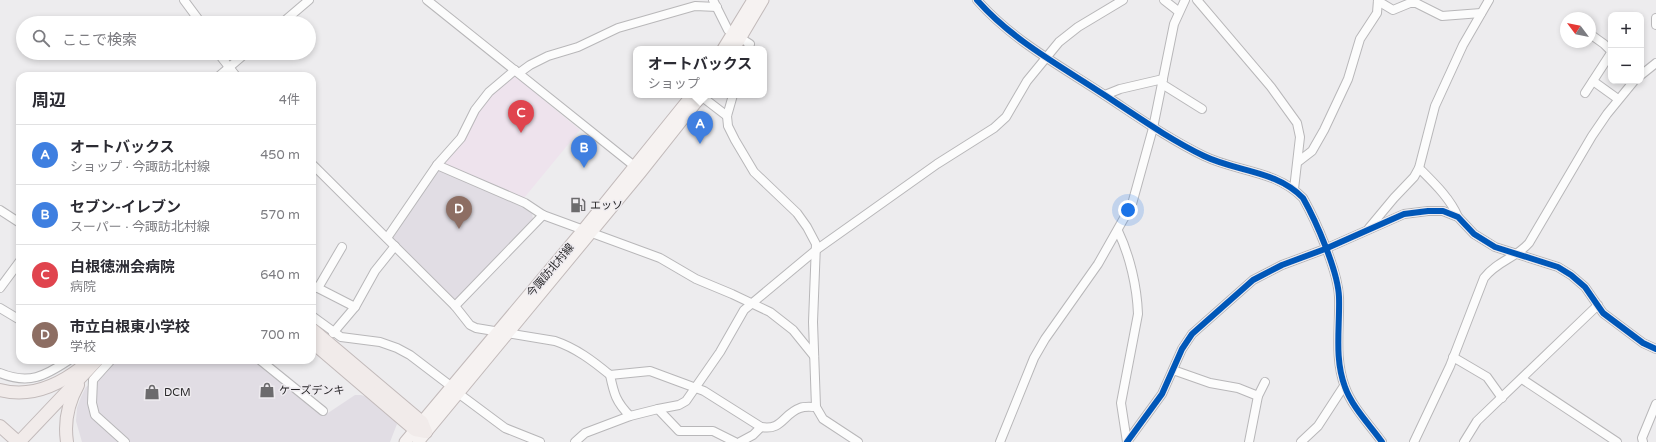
<!DOCTYPE html>
<html lang="ja">
<meta charset="utf-8">
<style>
:root{--surface:#fff;--page:#f7f7f7;--text:#2b2b33;--muted:#7c7c81;--line:#e1e1e2;--accent:#6c6b6d}
body{margin:0;font-family:"Varela Round","Noto Sans JP",sans-serif;background:var(--page);color:var(--text)}
.controls{position:absolute;right:12px;top:12px;display:grid;overflow:hidden;border-radius:8px;box-shadow:0 2px 6px #0003}
.controls button{width:36px;height:36px;display:grid;place-items:center;padding:0;border:0;border-bottom:1px solid var(--line);background:var(--surface);color:var(--text);font:20px sans-serif}
.compass{position:absolute;left:1560px;top:12px;width:36px;height:36px;border-radius:50%;background:var(--surface);box-shadow:0 2px 6px #0003;rotate:302deg}
.you{position:absolute;left:1128px;top:210px;width:14px;height:14px;margin:-10px;border:3px solid #fff;border-radius:50%;background:#1a73e8;box-shadow:0 0 0 6px #1a73e833}
.badge{display:grid;place-items:center;width:26px;height:26px;border-radius:50%;background:var(--accent);color:#fff;font-size:13px;font-weight:700}
.pin{position:absolute;translate:-50% -33px;filter:drop-shadow(0 1px 2px #0008)}
.pin::after{content:'';position:absolute;top:21px;width:14px;height:12px;background:inherit;clip-path:polygon(0 0,100% 0,50% 100%)}
.popup{position:absolute;left:633px;top:46px;width:134px;height:52px;box-sizing:border-box;display:grid;place-content:center;border-radius:8px;background:var(--surface);filter:drop-shadow(0 1px 3px #0005);font-size:13px;white-space:nowrap;color:var(--muted)}
.popup b{font-size:15px;color:var(--text)}
.popup::after{content:'';position:absolute;left:50%;top:100%;margin-left:-8px;border:8px solid transparent;border-top-color:var(--surface)}
.list{margin:0;padding:0;list-style:none}
h2{display:flex;justify-content:space-between;align-items:center;height:52px;margin:0;padding:0 16px;font-size:17px}
h2 small{font-size:13px;font-weight:400;color:var(--muted)}
.list li{display:grid;grid-template-columns:26px 1fr auto;gap:12px;align-items:center;box-sizing:border-box;height:60px;padding:0 16px;border-top:1px solid var(--line)}
.list b{display:block;font-size:15px;white-space:nowrap}
.list p{margin:0;font-size:13px;white-space:nowrap;color:var(--muted)}
.list em{font-size:13px;font-style:normal;color:var(--muted)}
.icon{flex:none;width:22px;height:22px;fill:none;stroke:currentColor;stroke-width:2;stroke-linecap:round;stroke-linejoin:round}
.map{position:relative;flex:none;width:1656px;height:442px;overflow:hidden}
.search{position:absolute;background:var(--surface);box-shadow:0 2px 6px #0003;left:16px;top:16px;width:300px;height:44px;display:flex;align-items:center;gap:10px;box-sizing:border-box;padding:0 14px;border-radius:22px;color:var(--muted);font-size:15px}
.panel{position:absolute;background:var(--surface);box-shadow:0 2px 6px #0003;left:16px;top:72px;width:300px;height:292px;border-radius:12px}
.map>svg:first-child{display:block}
</style>
<div class="map">
<svg width="1656" height="442" viewBox="0 0 1656 442">
<rect width="100%" height="100%" fill="#edecee"/>
<g fill="#e1dde4">
<polygon points="437,165 532,210 533,221 455,306 387,238"/>
<polygon points="115,360 257,360 325,415 355,395 361,395 367,397 388,411 397,424 390,442 82,442 76,421 77,408 81,397 86,387 99,378"/>
</g>
<polygon fill="#eee3ed" points="514,75 580,130 524,198 441,164 456,147 488,98"/>
<g fill="none" stroke-linecap="round" stroke-linejoin="round">
<defs>
<g id="minor">
<polyline points="184,0 201,23"/>
<polyline points="427,0 638,169"/>
<polyline points="713,0 728,30 750,44 747,49"/>
<path d="M977 0C1013 41 1061 66 1106 96 1138 117 1169 139 1204 156 1237 172 1276 170 1303 198 1316 221 1338 271 1339 297 1340 327 1334 358 1345 387 1352 407 1370 425 1382 442"/>
<polyline points="1164,0 1178,11"/>
<polyline points="1197,0 1271,87 1297,123 1300,137 1294,189"/>
<polyline points="1378,1 1393,10 1410,3 1416,3 1442,16 1481,13"/>
<polyline points="1656,18 1656,25"/>
<polyline points="282,23 309,0"/>
<polyline points="1590,34 1604,44 1611,51"/>
<polyline points="218,53 236,76"/>
<polyline points="519,73 530,65 548,56 578,47 618,28 695,6 717,7"/>
<polyline points="1641,75 1656,63"/>
<polyline points="219,76 246,53"/>
<polyline points="1593,81 1618,99"/>
<polyline points="1162,84 1202,109"/>
<polyline points="1585,93 1611,53"/>
<polyline points="733,95 727,116 728,126 735,140 754,172 797,213 807,227 816,244 813,322 816,407 823,419 858,442"/>
<polyline points="1105,95 1120,89 1163,79"/>
<polyline points="701,96 727,116"/>
<polyline points="1299,161 1312,151 1324,130 1348,79 1360,39 1377,13 1378,0"/>
<path d="M312 164 455 306 470 325 476 328 555 341C576 348 593 361 610 375L650 371 704 391 761 427C782 431 783 414 800 408 805 406 811 407 816 407"/>
<polyline points="437,165 525,203 543,215 660,258 696,279 732,294 770,312 793,330 814,356"/>
<path d="M1419 168C1434 183 1450 198 1458 217"/>
<polyline points="0,210 20,223"/>
<polyline points="1369,228 1394,198 1414,177 1419,168 1435,106 1463,45 1489,0"/>
<path d="M1118 231C1130 256 1137 287 1138 314L1121 403 1127 442"/>
<polyline points="387,238 437,165 461,138 475,110 489,92 515,70"/>
<polyline points="312,285 355,307"/>
<polyline points="0,288 20,261"/>
<polyline points="318,288 342,247"/>
<polyline points="455,306 543,215"/>
<polyline points="0,308 20,320"/>
<polyline points="312,316 341,337 380,342 397,348 410,355 452,387"/>
<polyline points="333,333 355,307 375,271 395,246"/>
<polyline points="1453,357 1487,377 1502,398"/>
<polyline points="111,360 93,380 92,403 95,415 125,442"/>
<polyline points="260,360 323,411"/>
<polyline points="1173,370 1210,383 1238,388 1258,396"/>
<path d="M0 373C29 385 45 376 69 360"/>
<path d="M610 375C614 394 616 402 630 416"/>
<polyline points="1522,379 1617,442"/>
<polyline points="458,393 505,428 540,442"/>
<polyline points="658,409 679,405 686,401 720,352 744,310 816,250 937,164 994,128 1006,117 1027,81 1059,42 1078,27 1123,0"/>
<polyline points="575,442 585,433 630,416 658,409 679,431 713,431 735,442"/>
<polyline points="740,442 753,435 761,427"/>
<polyline points="1000,442 1034,358 1045,339 1098,264 1132,204 1153,128 1174,24 1185,0"/>
<polyline points="1127,442 1162,394 1182,349 1192,334 1253,280 1282,265 1325,249 1404,214 1428,211 1443,211 1458,217 1474,234 1495,247 1558,267 1571,275 1585,287 1603,313 1643,343 1656,349"/>
<polyline points="1249,442 1258,396 1265,382"/>
<polyline points="1301,442 1318,426 1344,386"/>
<path d="M1414 442 1450 366 1484 278C1497 261 1516 258 1529 243L1592 136 1607 114 1634 81"/>
<polyline points="1464,442 1477,421 1598,305"/>
<polyline points="1643,442 1642,438 1656,404"/>
</g>
<g id="major">
<polyline points="723,49 753,0"/>
<polyline points="734,49 763,0"/>
<polyline points="405,442 583,230 692,95"/>
<polyline points="418,442 641,172 702,95"/>
</g>
<g id="highway">
<polyline points="312,329 422,422 426,432"/>
<polyline points="312,342 415,430 426,432"/>
<path d="M0 390C30 398 59 385 82 367"/>
<polyline points="0,426 18,442"/>
<polyline points="23,438 97,360"/>
<path d="M67 442C64 422 68 403 78 385"/>
</g>
</defs>
<use href="#minor" stroke="#b8b7b9" stroke-width="10"/>
<use href="#major" stroke="#c2baba" stroke-width="13"/>
<use href="#highway" stroke="#c2baba" stroke-width="14"/>
<use href="#minor" stroke="#fcfcfc" stroke-width="8"/>
<use href="#major" stroke="#f6f2f1" stroke-width="11"/>
<use href="#highway" stroke="#f1ebea" stroke-width="12"/>
<defs>
<g id="cycleway">
<path d="M977 0C1013 41 1061 66 1106 96 1138 117 1169 139 1204 156 1237 172 1276 170 1303 198 1316 221 1338 271 1339 297 1340 327 1334 358 1345 387 1352 407 1370 425 1382 442"/>
<polyline points="1127,442 1162,394 1182,349 1192,334 1253,280 1282,265 1325,249 1404,214 1428,211 1443,211 1458,217 1474,234 1495,247 1558,267 1571,275 1585,287 1603,313 1643,343 1656,349"/>
</g>
</defs>
<use href="#cycleway" stroke="#eeebef" stroke-width="8"/>
<use href="#cycleway" stroke="#0057b8" stroke-width="6"/>
</g>
<defs>
<symbol id="fuel-bare" viewBox="-9 -9 18 18"><path d="M-5.5-6h7V0h2V4h1.3V-2.5L3-4.5l.8-.8L6-3V5H2.5V1h-1V6h-7ZM-4.2-4.7v3.2H.2V-4.7Z" fill="#6c6b6d" stroke="#eeebef" stroke-width="2.5" paint-order="stroke"/></symbol>
<symbol id="shop-bare" viewBox="-9 -9 18 18"><path d="M-5-2.5h2.3a2.7 3.5 0 0 1 5.4 0H5L5.5 6h-11ZM-1.5-2.5h3a1.5 2.3 0 0 0-3 0Z" fill="#6c6b6d" stroke="#eeebef" stroke-width="2.5" paint-order="stroke"/></symbol>
</defs>
<g fill-rule="evenodd">
<use href="#fuel-bare" x="567" y="194" width="22" height="22"/>
<use href="#shop-bare" x="256" y="379" width="22" height="22"/>
<use href="#shop-bare" x="141" y="381" width="22" height="22"/>
</g>
<g text-anchor="middle" stroke-width="3" stroke-linejoin="round" paint-order="stroke">
<g font-size="11" fill="#272628" stroke="#eeebef" text-anchor="start">
<text x="590" y="209">エッソ</text>
<text x="279" y="394">ケーズデンキ</text>
<text x="164" y="396">DCM</text>
</g>
<g font-size="11" fill="#272628" stroke="#eeebef">
<text transform="translate(550 270) rotate(-50)" y="4">今諏訪北村線</text>
</g>
</g>
</svg>
<div class="controls">
<button>+</button>
<button>−</button>
</div>
<svg class="compass" viewBox="-18 -18 36 36"><path d="M0-13l5 13h-10z" fill="#e53935"/><path d="M0 13l5-13h-10z" fill="#7c7c81"/></svg>
<div class="you"></div>
<div class="pin badge" style="left:700px;top:144px;background:#3f7fe0">A</div>
<div class="popup"><b>オートバックス</b>ショップ</div>
<div class="pin badge" style="left:584px;top:168px;background:#3f7fe0">B</div>
<div class="pin badge" style="left:521px;top:133px;background:#e0444e">C</div>
<div class="pin badge" style="left:459px;top:229px;background:#8d6e63">D</div>
<div class="search"><svg class="icon" aria-label="search" viewBox="0 0 24 24"><circle cx="10" cy="10" r="6"/><path d="M15 15l6 6"/></svg>ここで検索</div>
<section class="panel">
<h2>周辺<small>4件</small></h2>
<ul class="list">
<li><span class="badge" style="background:#3f7fe0">A</span><div><b>オートバックス</b><p>ショップ · 今諏訪北村線</p></div><em>450 m</em></li>
<li><span class="badge" style="background:#3f7fe0">B</span><div><b>セブン-イレブン</b><p>スーパー · 今諏訪北村線</p></div><em>570 m</em></li>
<li><span class="badge" style="background:#e0444e">C</span><div><b>白根徳洲会病院</b><p>病院</p></div><em>640 m</em></li>
<li><span class="badge" style="background:#8d6e63">D</span><div><b>市立白根東小学校</b><p>学校</p></div><em>700 m</em></li>
</ul>
</section>
</div>
